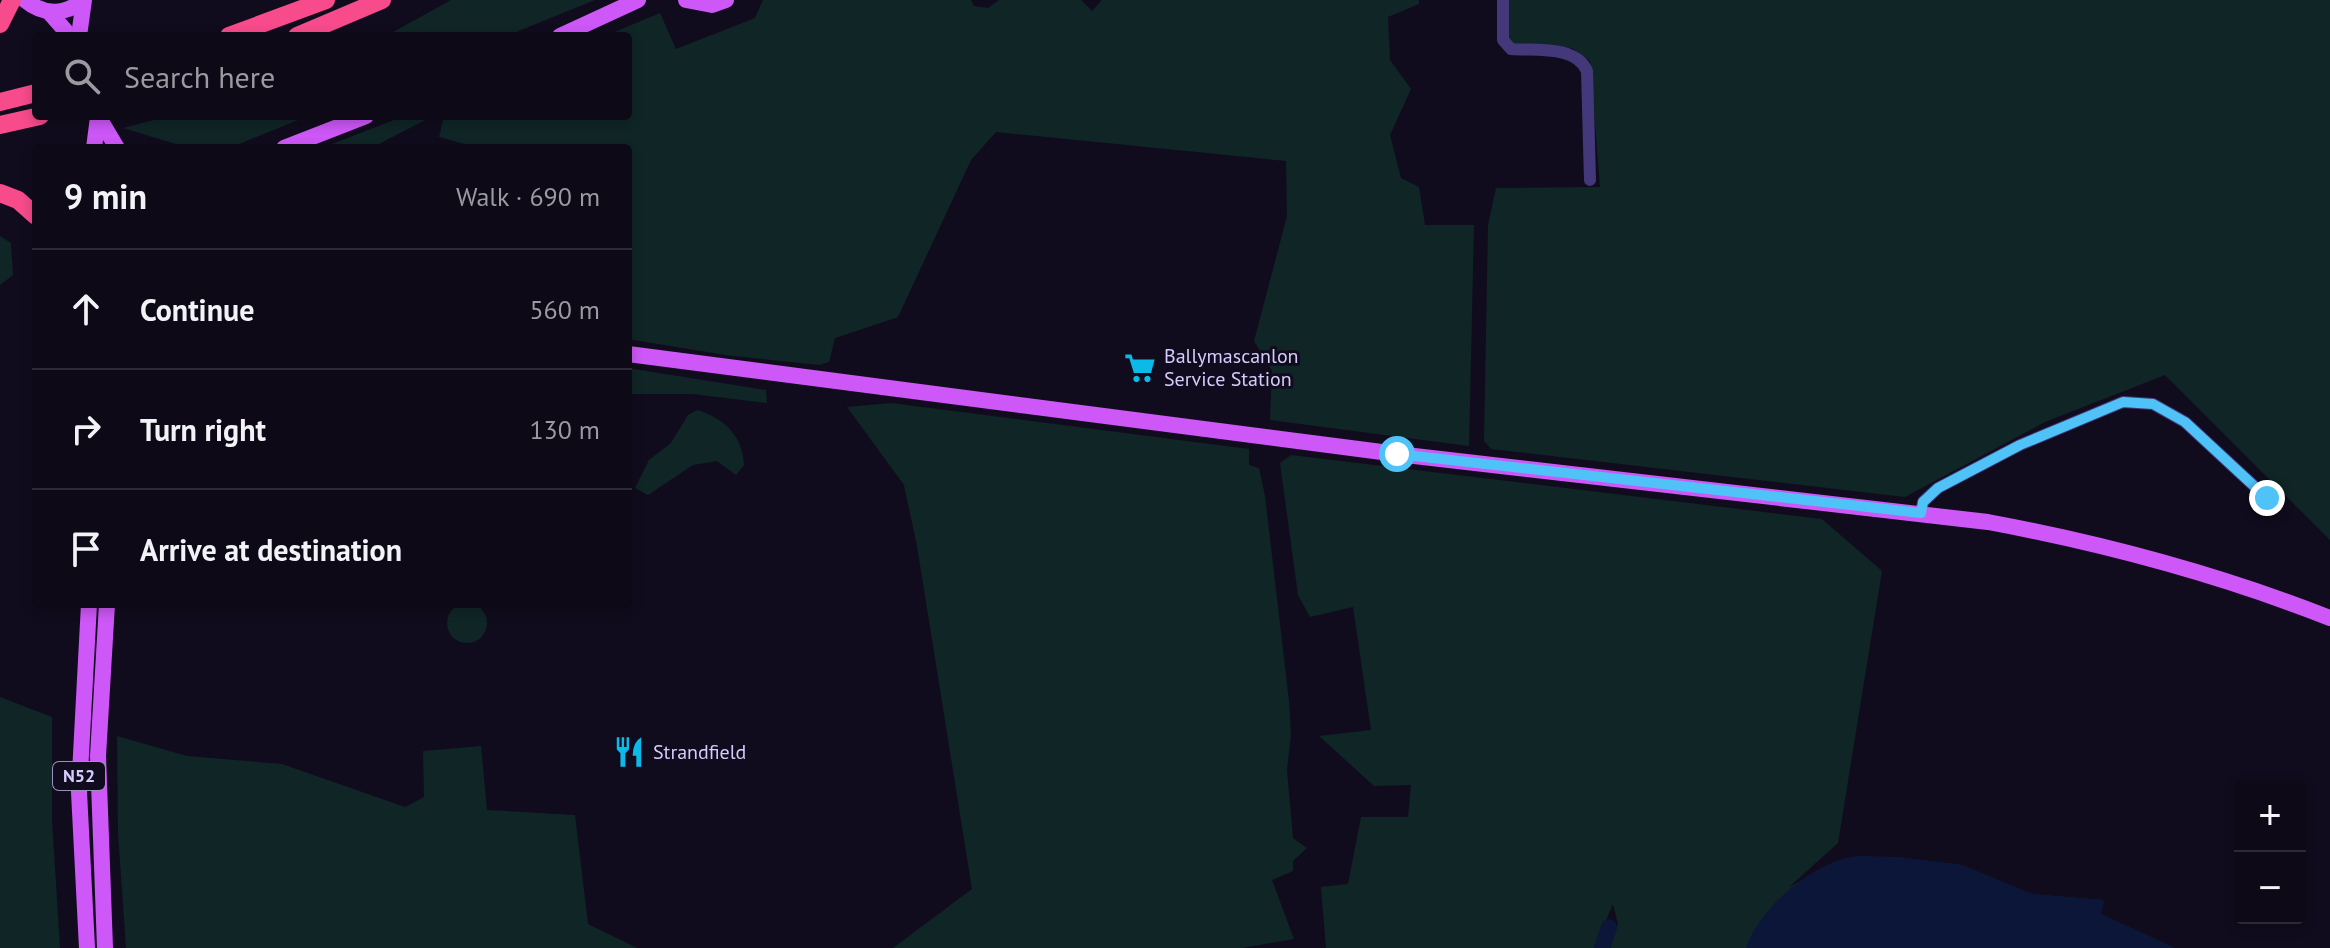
<!DOCTYPE html>
<meta charset="utf-8">
<style>
:root{--surface:#0d0916;--page:#16121f;--text:#f1f3f6;--muted:#9a9aa1;--line:#2d2a35}
body{margin:0;font-family:"PT Sans",sans-serif;background:var(--page);color:var(--text)}
.controls{position:absolute;right:24px;bottom:24px;display:grid;overflow:hidden;border-radius:8px;box-shadow:0 4px 12px #0003}
.controls button{width:72px;height:72px;display:grid;place-items:center;padding:0;border:0;border-bottom:2px solid var(--line);background:var(--surface);color:var(--text);font:40px sans-serif}
.stop{position:absolute;width:24px;height:24px;margin:-18px;border:6px solid #4fc3f7;border-radius:50%;background:#fff}
.stop.end{background:#4fc3f7;border-color:#fff;box-shadow:0 2px 8px #0008}
.list{margin:0;padding:0;list-style:none}
h2{display:flex;justify-content:space-between;align-items:center;height:104px;margin:0;padding:0 32px;font-size:34px}
h2 small{font-size:26px;font-weight:400;color:var(--muted)}
.list li{display:grid;grid-template-columns:52px 1fr auto;gap:24px;align-items:center;box-sizing:border-box;height:120px;padding:0 32px;border-top:2px solid var(--line)}
.list b{display:block;font-size:30px;white-space:nowrap}
.list em{font-size:26px;font-style:normal;color:var(--muted)}
.icon{flex:none;width:44px;height:44px;fill:none;stroke:currentColor;stroke-width:2;stroke-linecap:round;stroke-linejoin:round}
.map{position:relative;flex:none;width:2330px;height:948px;overflow:hidden}
.search{position:absolute;background:var(--surface);box-shadow:0 4px 12px #0003;left:32px;top:32px;width:600px;height:88px;display:flex;align-items:center;gap:20px;box-sizing:border-box;padding:0 28px;border-radius:8px;color:var(--muted);font-size:30px}
.panel{position:absolute;background:var(--surface);box-shadow:0 4px 12px #0003;left:32px;top:144px;width:600px;height:464px;border-radius:8px}
.map>svg:first-child{display:block}
</style>
<div class="map">
<svg width="2330" height="948" viewBox="0 0 2330 948">
<rect width="100%" height="100%" fill="#110c1d"/>
<g fill="#102526">
<polygon points="451,0 595,0 506,36 386,36"/>
<polygon points="763,0 971,0 974,6 988,8 999,0 1081,0 1092,11 1102,0 1419,0 1419,4 1388,17 1390,60 1411,89 1390,135 1401,178 1419,187 1425,225 1474,225 1469,446 1270,420 1272,371 1254,341 1287,216 1286,161 996,132 971,160 898,317 835,338 829,362 819,365 725,355 628,339 628,148 479,148 439,137 444,116 628,116 628,36 605,36 660,13 676,49 755,18"/>
<polygon points="1508,0 2330,0 2330,540 2165,375 2045,422 1905,497 1491,449 1484,441 1488,225 1496,188 1600,187 1590,61 1572,48 1513,43 1507,39"/>
<polygon points="169,116 308,116 239,144 186,147 123,128"/>
<polygon points="404,116 433,116 371,148 322,148"/>
<polygon points="0,236 11,243 13,275 0,285"/>
<polygon points="628,368 766,390 767,403 693,394 628,394"/>
<polygon points="891,403 1249,449 1249,465 1259,468 1265,496 1289,701 1291,735 1287,770 1293,838 1307,848 1293,861 1293,871 1272,880 1294,939 1242,948 893,948 972,889 917,546 904,485 847,407"/>
<path d="M697 410C724 418 743 436 744 465L736 475 717 461 693 465 648 495 635 488 649 460 671 443 688 415Z"/>
<polygon points="1291,455 1822,519 1882,571 1838,843 1789,887 1846,858 1897,857 1962,865 2032,894 2104,900 2101,914 2175,948 1609,948 1618,924 1613,904 1594,948 1326,948 1321,887 1348,884 1361,817 1408,817 1411,785 1374,786 1319,736 1371,730 1353,607 1310,617 1298,595 1280,463"/>
<circle cx="467" cy="623" r="20"/>
<polygon points="0,697 52,717 52,820 60,948 0,948"/>
<polygon points="117,736 187,756 282,764 405,807 424,797 423,751 481,746 487,810 575,815 588,924 637,948 126,948 118,833"/>
</g>
<path fill="#0b1638" d="M1897 857 1962 865 2032 894 2104 900 2101 914 2175 948H1746C1759 910 1807 868 1846 858 1861 854 1882 857 1897 857Z"/>
<g fill="none" stroke-linecap="round" stroke-linejoin="round">
<polyline stroke="#0b1638" stroke-width="16" points="1602,948 1609,927"/>
<g stroke="#43397a" stroke-width="12">
<path d="M1503 0V40L1511 49C1536 51 1576 45 1587 71L1590 180"/>
<polyline points="1921,513 1923,502 1938,488 2020,445 2123,402 2153,404 2185,422 2267,498"/>
</g>
<g stroke="#cd57f7" stroke-width="16">
<path d="M25 0C43 15 65 16 83 0"/>
<polyline points="686,0 712,5 726,0"/>
<polyline points="49,12 70,36"/>
<polyline points="79,36 84,0"/>
<polyline points="560,36 638,0"/>
<polyline points="98,116 117,148"/>
<polyline points="94,148 98,117"/>
<polyline points="284,148 366,116"/>
<path d="M628 354 1397 454 1988 522C2106 544 2218 574 2330 618"/>
<polyline points="87,948 79,792 89,604"/>
<polyline points="105,948 98,756 107,604"/>
</g>
<g stroke="#f74b8b" stroke-width="18">
<polyline points="0,24 12,0"/>
<polyline points="229,36 326,0"/>
<polyline points="297,36 382,0"/>
<polyline points="0,102 36,93"/>
<polyline points="0,125 40,116"/>
<polyline points="0,193 18,200 36,216"/>
</g>
</g>
<g fill="none" stroke-linecap="round" stroke-linejoin="round">
<polyline stroke="#4fc3f7" stroke-width="10" points="1397,454 1921,513 1923,502 1938,488 2020,445 2123,402 2153,404 2185,422 2267,498"/>
</g>
<defs>
<symbol id="supermarket-bare" viewBox="-9 -9 18 18"><path d="M-6-5.5h2.5l.6 2H6L4.5 2H-2.5L-4.4-4H-6ZM-1.5 3.2a1.3 1.3 0 1 0 .1 0ZM3 3.2a1.3 1.3 0 1 0 .1 0Z" fill="#0bbae9" stroke="#110c1d" stroke-width="2.5" paint-order="stroke"/></symbol>
<symbol id="restaurant-bare" viewBox="-9 -9 18 18"><path d="M-5-6h1v4h1v-4h1v4h1v-4h1v5L-1.5 .5V6h-2V.5L-5-1ZM5-6V6H3V1.5H1.5Q1.5-4 5-6Z" fill="#0bbae9" stroke="#110c1d" stroke-width="2.5" paint-order="stroke"/></symbol>
</defs>
<g fill-rule="evenodd">
<use href="#supermarket-bare" x="1118" y="346" width="44" height="44"/>
<use href="#restaurant-bare" x="607" y="730" width="44" height="44"/>
</g>
<g text-anchor="middle" stroke-width="6" stroke-linejoin="round" paint-order="stroke">
<rect fill="#110c1d" stroke="#9b92ba" stroke-width="2" x="53" y="762" width="52" height="28" rx="6"/>
<g font-size="18" font-weight="bold" fill="#d6cbfd">
<text x="79" y="782">N52</text>
</g>
<g font-size="20" fill="#d6cbfd" stroke="#110c1d" text-anchor="start">
<text x="1164" y="363">Ballymascanlon<tspan x="1164" dy="23">Service Station</tspan></text>
<text x="653" y="759">Strandfield</text>
</g>
</g>
</svg>
<div class="controls">
<button>+</button>
<button>−</button>
</div>
<div class="stop" style="left:1397px;top:454px"></div>
<div class="stop end" style="left:2267px;top:498px"></div>
<div class="search"><svg class="icon" aria-label="search" viewBox="0 0 24 24"><circle cx="10" cy="10" r="6"/><path d="M15 15l6 6"/></svg>Search here</div>
<section class="panel">
<h2>9 min<small>Walk · 690 m</small></h2>
<ul class="list">
<li><svg class="icon" aria-label="ahead" viewBox="0 0 24 24"><path d="M12 20V5M6 11l6-6 6 6"/></svg><div><b>Continue</b></div><em>560 m</em></li>
<li><svg class="icon" aria-label="right" viewBox="0 0 24 24"><path d="M7 20v-9h11M14 6l5 5-5 5"/></svg><div><b>Turn right</b></div><em>130 m</em></li>
<li><svg class="icon" aria-label="arrive" viewBox="0 0 24 24"><path d="M6 21V4h12l-3 4 3 4H6"/></svg><div><b>Arrive at destination</b></div></li>
</ul>
</section>
</div>
